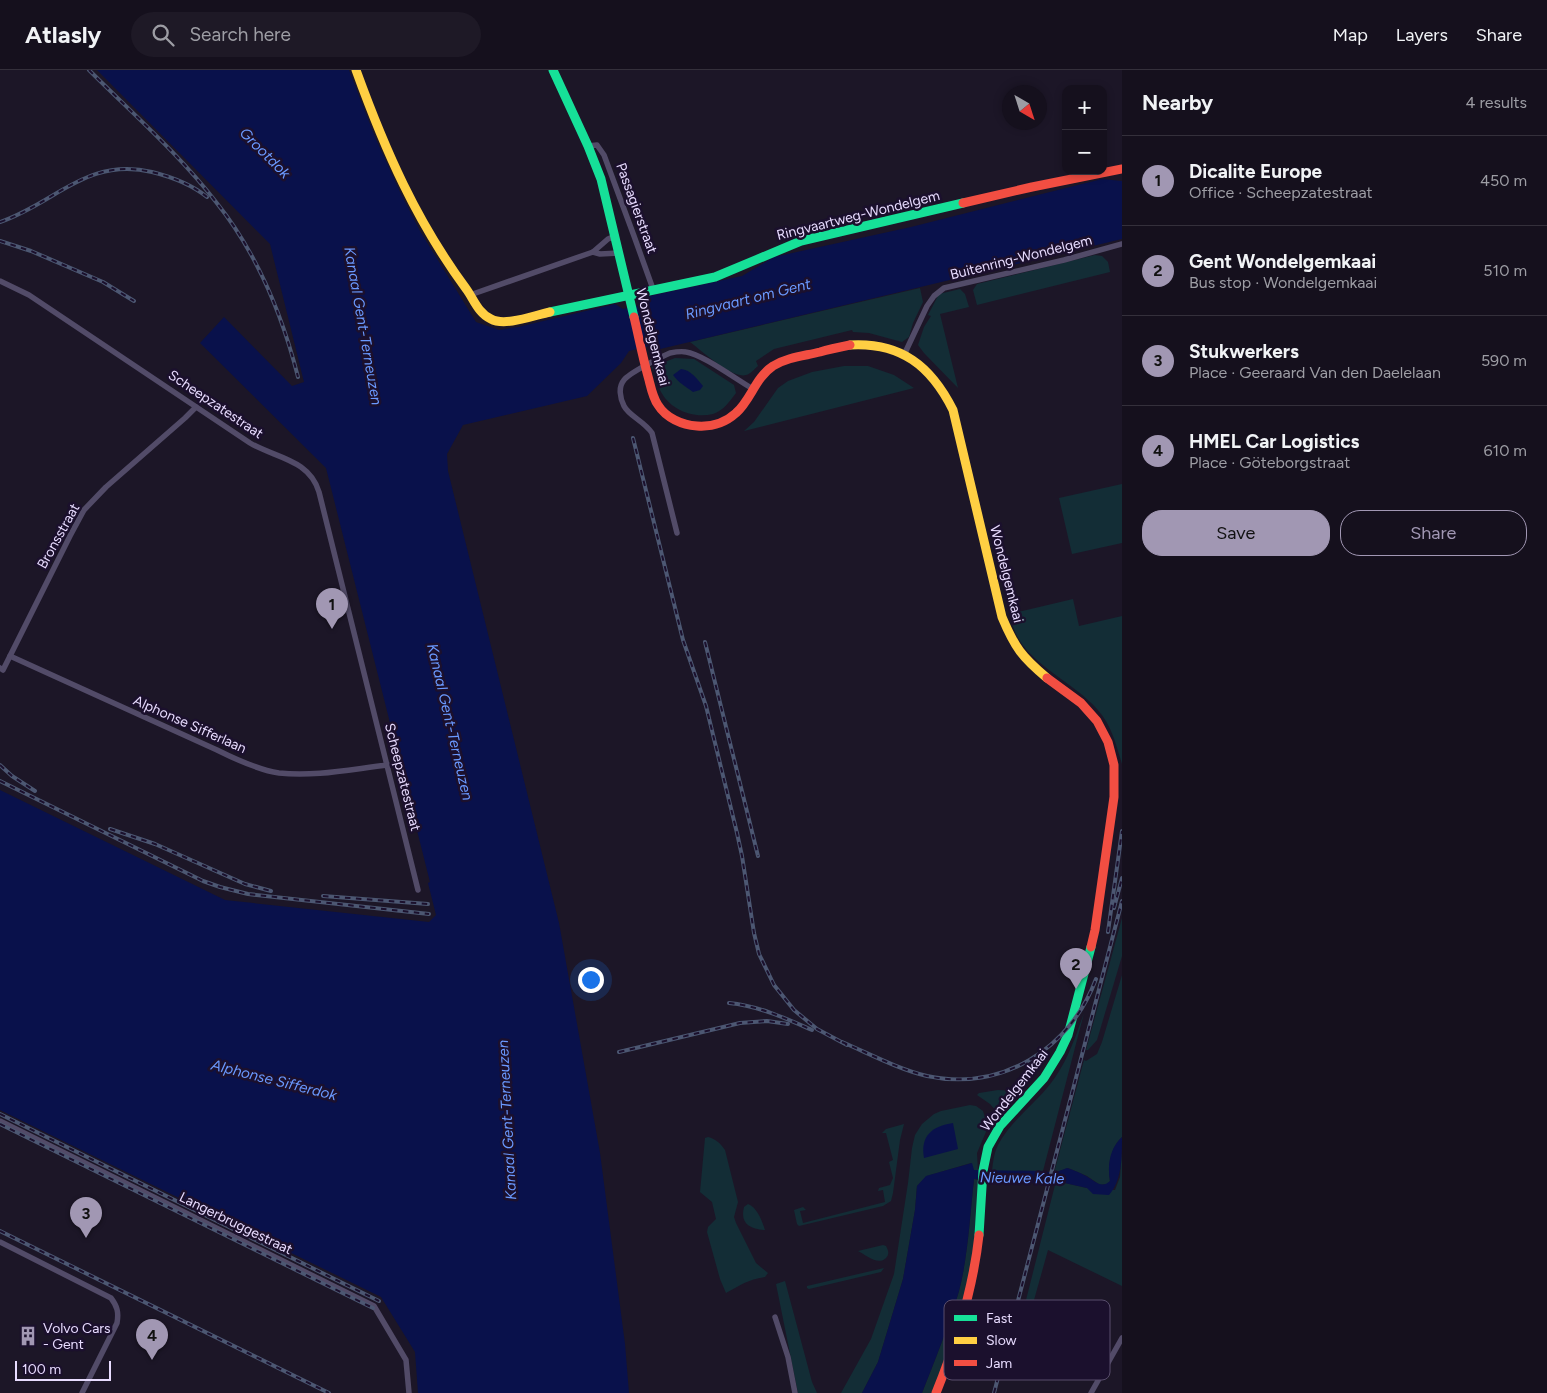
<!DOCTYPE html>
<meta charset="utf-8">
<style>
:root{--surface:#15101d;--page:#1e1926;--text:#f1f3f6;--muted:#9d9da4;--line:#34303b;--accent:#a197b3}
body{margin:0;font-family:Figtree,sans-serif;background:var(--page);color:var(--text)}
.controls{position:absolute;right:15px;top:15px;display:grid;overflow:hidden;border-radius:10px;box-shadow:0 2px 8px #0003}
.controls button{width:45px;height:45px;display:grid;place-items:center;padding:0;border:0;border-bottom:1px solid var(--line);background:var(--surface);color:var(--text);font:25px sans-serif}
.compass{position:absolute;left:1002px;top:15px;width:45px;height:45px;border-radius:50%;background:var(--surface);box-shadow:0 2px 8px #0003;rotate:141deg}
.scale{position:absolute;left:15px;bottom:12px;width:96px;box-sizing:border-box;padding-left:5px;border:2px solid #e8dcff;border-top:0;font-size:14px;line-height:18px;white-space:nowrap;color:#e8dcff;-webkit-text-stroke:4px #1b102d;paint-order:stroke}
.you{position:absolute;left:590px;top:909px;width:18px;height:18px;margin:-12px;border:4px solid #fff;border-radius:50%;background:#1a73e8;box-shadow:0 0 0 8px #1a73e833}
.badge{display:grid;place-items:center;width:32px;height:32px;border-radius:50%;background:var(--accent);color:#111;font-size:16px;font-weight:700}
.pin{position:absolute;translate:-50% -41px;filter:drop-shadow(0 1px 2px #0008)}
.pin::after{content:'';position:absolute;top:26px;width:18px;height:15px;background:inherit;clip-path:polygon(0 0,100% 0,50% 100%)}
.list{margin:0;padding:0;list-style:none}
h2{display:flex;justify-content:space-between;align-items:center;height:65px;margin:0;padding:0 20px;font-size:21px}
h2 small{font-size:16px;font-weight:400;color:var(--muted)}
.list li{display:grid;grid-template-columns:32px 1fr auto;gap:15px;align-items:center;box-sizing:border-box;height:90px;padding:0 20px;border-top:1px solid var(--line)}
.list b{display:block;font-size:19px;white-space:nowrap}
.list p{margin:0;font-size:16px;white-space:nowrap;color:var(--muted)}
.list em{font-size:16px;font-style:normal;color:var(--muted)}
.actions{display:flex;gap:10px;padding:15px 20px}
.actions a{flex:1;padding:11px 0;border:1px solid var(--accent);border-radius:20px;text-align:center;font-size:18px;color:var(--accent)}
.actions .main{background:var(--accent);color:#111}
.icon{flex:none;width:28px;height:28px;fill:none;stroke:currentColor;stroke-width:2;stroke-linecap:round;stroke-linejoin:round}
.map{position:relative;flex:none;width:1122px;height:1323px;overflow:hidden}
header{display:flex;align-items:center;gap:30px;box-sizing:border-box;height:70px;padding:0 25px;background:var(--surface);border-bottom:1px solid var(--line)}
header strong{font-size:24px}
nav{display:flex;gap:28px;margin-inline-start:auto;font-size:18px}
.search{width:350px;height:45px;background:var(--page);display:flex;align-items:center;gap:12px;box-sizing:border-box;padding:0 18px;border-radius:28px;color:var(--muted);font-size:19px}
main{display:flex}
aside{flex:1;background:var(--surface)}
.map>svg:first-child{display:block}
</style>
<header>
<strong>Atlasly</strong>
<div class="search"><svg class="icon" aria-label="search" viewBox="0 0 24 24"><circle cx="10" cy="10" r="6"/><path d="M15 15l6 6"/></svg>Search here</div>
<nav><a>Map</a><a>Layers</a><a>Share</a></nav>
</header>
<main>
<div class="map">
<svg width="1122" height="1323" viewBox="0 0 1122 1323">
<rect width="100%" height="100%" fill="#1c1627"/>
<g fill="#132d36">
<polygon points="1095,185 1102,186 1108,192 1110,202 977,235 973,220 977,214"/>
<path d="M920 218 923 232 913 253 909 267 902 272 869 263 853 262 852 260 774 279 756 291 758 296C754 299 751 304 746 305 732 309 702 281 690 272Z"/>
<polygon points="960,219 965,224 969,237 940,244 958,318 924,283 918,275 924,257 931,246 928,245 939,224"/>
<path d="M675 288 694 289 734 315 736 323C730 331 723 341 713 344 692 349 669 339 660 320 657 313 655 305 652 297Z"/>
<polygon points="844,296 868,296 894,305 914,318 744,361 754,352 778,318 788,311 812,302"/>
<polygon points="1122,414 1122,473 1072,484 1059,428"/>
<path d="M1073 529 1079 556 1122 546V694C1116 675 1112 655 1097 639 1069 607 1016 591 1010 544Z"/>
<polygon points="1122,848 1122,886 1097,970 1088,980 1086,980"/>
<path d="M1122 905V1067C1111 1077 1107 1096 1110 1111L1107 1114 1100 1115 1087 1106 1068 1098 1054 1103 1084 990 1086 991 1097 984 1102 972Z"/>
<path d="M1084 943 1043 1101H992C993 1092 994 1083 998 1075 1012 1048 1040 1031 1056 1006 1069 987 1076 965 1084 943Z"/>
<polygon points="998,1020 1013,1021 1018,1024 999,1044 990,1034 977,1025 979,1023"/>
<polygon points="970,1035 976,1036 983,1041 988,1057 977,1083 978,1101 973,1100 971,1093 927,1106 917,1116 915,1140 903,1209 878,1292 862,1323 841,1323 871,1269 894,1204 908,1113 912,1078 915,1065 922,1054 934,1044 941,1041"/>
<polygon points="904,1054 900,1070 893,1123 891,1131 883,1136 799,1156 797,1154 794,1140 803,1137 806,1140 800,1141 803,1153 885,1132 883,1120 878,1121 879,1118 890,1115 893,1108 889,1092 893,1090 886,1063 882,1063 886,1059"/>
<path d="M708 1067C716 1069 720 1073 725 1080L738 1132 734 1147 736 1153 756 1193 768 1203 765 1207C749 1209 740 1215 726 1223L720 1209 707 1162 708 1157 716 1149 712 1132 700 1122 705 1068Z"/>
<polygon points="1122,1081 1122,1216 1048,1180 1029,1248 1022,1246 1056,1111 1087,1118 1115,1120 1120,1107"/>
<path d="M974 1109 979 1110C977 1143 975 1177 969 1209 961 1249 946 1286 932 1323H922C935 1290 949 1255 959 1221 968 1186 970 1145 974 1109Z"/>
<path d="M748 1134C757 1137 762 1151 765 1160 749 1159 740 1153 744 1137Z"/>
<path d="M883 1175 886 1176C888 1180 890 1184 886 1188 878 1196 866 1185 858 1181Z"/>
<polygon points="884,1198 881,1202 809,1219 807,1218 807,1216"/>
<polygon points="785,1211 812,1312 817,1323 798,1323 776,1214"/>
</g>
<g fill="#09114b">
<polygon points="97,0 349,0 375,67 400,122 420,161 476,252 499,260 518,257 615,234 623,239 640,235 645,227 742,206 774,187 911,157 1102,109 1122,111 1122,169 656,280 649,276 629,281 621,293 587,326 463,355 447,384 448,401 559,853 600,1083 625,1274 629,1323 418,1323 415,1282 381,1227 0,1040 0,720 225,830 429,852 436,845 428,813 430,812 326,398 200,273 224,247 292,316 304,312 270,174"/>
<path d="M681 299C691 300 697 309 703 316L700 320 693 322C686 317 678 312 673 305Z"/>
<path d="M953 1053 958 1079 924 1088C920 1066 932 1056 953 1053Z"/>
<path d="M1122 1067C1122 1086 1122 1111 1109 1125L1093 1124 1087 1118 1056 1111 1048 1110 1037 1113 974 1109C970 1144 968 1187 959 1221 949 1255 935 1290 922 1323H862L878 1292 903 1209 915 1140 917 1116 926 1106 972 1093 974 1100 1042 1101C1052 1103 1058 1102 1067 1098 1073 1100 1079 1102 1084 1105 1093 1109 1101 1120 1110 1111 1107 1095 1110 1078 1122 1067Z"/>
</g>
<g fill="none" stroke-linecap="round" stroke-linejoin="round">
<g stroke="#524b68" stroke-width="5.5">
<polyline points="588,76 597,75 604,85 634,166 653,219"/>
<polyline points="593,182 600,184 619,183"/>
<path d="M0 211 29 225 250 373C275 388 309 389 319 422L418 820"/>
<polyline points="470,225 593,182 608,169 615,166"/>
<polyline points="904,285 927,236 934,226 944,218 1064,190 1122,174"/>
<path d="M677 463 652 363C644 351 629 346 624 336 620 328 618 317 624 310 629 303 661 287 670 283 675 282 681 281 686 282 702 284 737 310 753 319"/>
<path d="M10 586 217 680C235 689 259 700 279 703 315 707 352 699 388 695"/>
<polyline points="0,598 3,600 70,466 84,440 106,417 185,348 196,337"/>
<polyline points="0,1051 374,1236 406,1290 409,1323"/>
<path d="M0 1172 111 1228C117 1236 119 1242 117 1253L82 1323"/>
<polyline points="775,1247 788,1287 795,1323"/>
<polyline points="1091,1323 1122,1268"/>
</g>
<g stroke="#16e098" stroke-width="9">
<polyline points="553,0 588,76 601,109 634,247"/>
<polyline points="550,242 715,207 801,171 963,133"/>
<polyline points="979,1165 983,1101 988,1077 1000,1056 1044,1008 1060,982 1068,965 1091,877"/>
</g>
<g stroke="#ffcf43" stroke-width="9">
<path d="M356 0C385 80 416 151 467 220 474 230 479 244 491 249 505 257 535 245 550 242"/>
<path d="M850 275C901 272 931 296 953 340L1002 547C1015 578 1022 587 1047 608"/>
</g>
<g stroke="#f24e42" stroke-width="9">
<polyline points="963,133 1032,117 1122,99"/>
<path d="M634 247C639 268 643 289 649 310 651 318 653 328 658 335 666 348 682 355 697 356 711 357 725 353 736 343 751 330 755 308 773 296 788 287 804 286 820 282 830 279 840 277 850 275"/>
<polyline points="1047,608 1081,633 1097,651 1108,672 1114,695 1114,727 1095,860 1091,877"/>
<path d="M936 1323C957 1271 973 1220 979 1165"/>
</g>
<defs>
<g id="rail">
<path d="M89 0C132 43 179 84 216 132 257 183 282 244 298 307"/>
<path d="M0 152C56 133 86 87 152 102 172 107 191 114 207 127"/>
<polyline points="0,171 31,181 103,212 134,231"/>
<polyline points="633,368 683,570 706,636 737,763 742,786 754,863 759,884 774,915 794,940 817,959 847,975"/>
<polyline points="705,572 758,786"/>
<polyline points="0,695 12,706 35,721"/>
<polyline points="0,711 203,811 220,817 248,824 429,844"/>
<polyline points="110,759 155,774 245,814 271,821"/>
<polyline points="323,826 428,834"/>
<polyline points="1114,838 1122,808"/>
<polyline points="1108,862 1122,761"/>
<path d="M729 933C759 936 785 948 812 960"/>
<path d="M842 972C870 984 898 999 927 1006 1002 1022 1070 979 1096 909"/>
<polyline points="619,982 740,953 767,951 788,954"/>
<polyline points="0,1044 379,1231"/>
<polyline points="0,1054 373,1238"/>
<polyline points="0,1161 329,1323"/>
<polyline points="994,1323 1122,831"/>
</g>
</defs>
<use href="#rail" stroke="#4c5772" stroke-width="4"/>
<use href="#rail" stroke="#1b102d" stroke-width="2" stroke-dasharray="5.5" stroke-linecap="butt"/>
</g>
<defs>
<symbol id="building-bare" viewBox="-9 -9 18 18"><path d="M-4-6H4V6H1V3H-1V6H-4ZM-2.5-4.3h1.7v1.8h-1.7ZM.8-4.3h1.7v1.8H.8ZM-2.5-1h1.7V.8h-1.7ZM.8-1h1.7V.8H.8Z" fill="#a197b3" stroke="#1b102d" stroke-width="2.5" paint-order="stroke"/></symbol>
</defs>
<g fill-rule="evenodd">
<use href="#building-bare" x="14" y="1252" width="28" height="28"/>
</g>
<g text-anchor="middle" stroke-width="5" stroke-linejoin="round" paint-order="stroke">
<g font-size="14" fill="#e8dcff" stroke="#1b102d">
<text transform="translate(637 138) rotate(70)" y="5">Passagierstraat</text>
<text transform="translate(858 145) rotate(-14)" y="5">Ringvaartweg-Wondelgem</text>
<text transform="translate(1021 187) rotate(-14)" y="5">Buitenring-Wondelgem</text>
<text transform="translate(653 267) rotate(76)" y="5">Wondelgemkaai</text>
<text transform="translate(216 334) rotate(34)" y="5">Scheepzatestraat</text>
<text transform="translate(58 466) rotate(-61)" y="5">Bronsstraat</text>
<text transform="translate(1007 504) rotate(76)" y="5">Wondelgemkaai</text>
<text transform="translate(190 654) rotate(24)" y="5">Alphonse Sifferlaan</text>
<text transform="translate(403 707) rotate(76)" y="5">Scheepzatestraat</text>
<text transform="translate(1014 1020) rotate(-52)" y="5">Wondelgemkaai</text>
<text transform="translate(236 1153) rotate(26)" y="5">Langerbruggestraat</text>
</g>
<g font-size="14" fill="#e8dcff" stroke="#1b102d" text-anchor="start">
<text x="43" y="1263">Volvo Cars<tspan x="43" dy="16">- Gent</tspan></text>
</g>
<g font-size="15" font-style="italic" fill="#6a99ff" stroke="#1b102d">
<text transform="translate(265 83) rotate(45)" y="5">Grootdok</text>
<text transform="translate(748 229) rotate(-14)" y="5">Ringvaart om Gent</text>
<text transform="translate(363 256) rotate(80)" y="5">Kanaal Gent-Terneuzen</text>
<text transform="translate(450 652) rotate(77)" y="5">Kanaal Gent-Terneuzen</text>
<text transform="translate(274 1010) rotate(14)" y="5">Alphonse Sifferdok</text>
<text transform="translate(507 1050) rotate(-93)" y="5">Kanaal Gent-Terneuzen</text>
<text transform="translate(1022 1108) rotate(1)" y="5">Nieuwe Kale</text>
</g>
</g>
<rect x="944" y="1230" width="166" height="80" rx="8" fill="#1b102d" stroke="#584d6c" stroke-width="1"/>
<rect x="954" y="1245" width="23" height="6" fill="#16e098"/>
<rect x="954" y="1267" width="23" height="7" fill="#ffcf43"/>
<rect x="954" y="1290" width="23" height="6" fill="#f24e42"/>
<g font-size="14" fill="#e8dcff">
<text x="986" y="1253">Fast</text>
<text x="986" y="1275">Slow</text>
<text x="986" y="1298">Jam</text>
</g>
</svg>
<div class="controls">
<button>+</button>
<button>−</button>
</div>
<svg class="compass" viewBox="-18 -18 36 36"><path d="M0-13l5 13h-10z" fill="#e53935"/><path d="M0 13l5-13h-10z" fill="#9d9da4"/></svg>
<div class="scale">100 m</div>
<div class="you"></div>
<div class="pin badge" style="left:332px;top:559px">1</div>
<div class="pin badge" style="left:1076px;top:919px">2</div>
<div class="pin badge" style="left:86px;top:1168px">3</div>
<div class="pin badge" style="left:152px;top:1290px">4</div>
</div>
<aside>
<h2>Nearby<small>4 results</small></h2>
<ul class="list">
<li><span class="badge">1</span><div><b>Dicalite Europe</b><p>Office · Scheepzatestraat</p></div><em>450 m</em></li>
<li><span class="badge">2</span><div><b>Gent Wondelgemkaai</b><p>Bus stop · Wondelgemkaai</p></div><em>510 m</em></li>
<li><span class="badge">3</span><div><b>Stukwerkers</b><p>Place · Geeraard Van den Daelelaan</p></div><em>590 m</em></li>
<li><span class="badge">4</span><div><b>HMEL Car Logistics</b><p>Place · Göteborgstraat</p></div><em>610 m</em></li>
</ul>
<div class="actions"><a class="main">Save</a><a>Share</a></div>
</aside>
</main>
